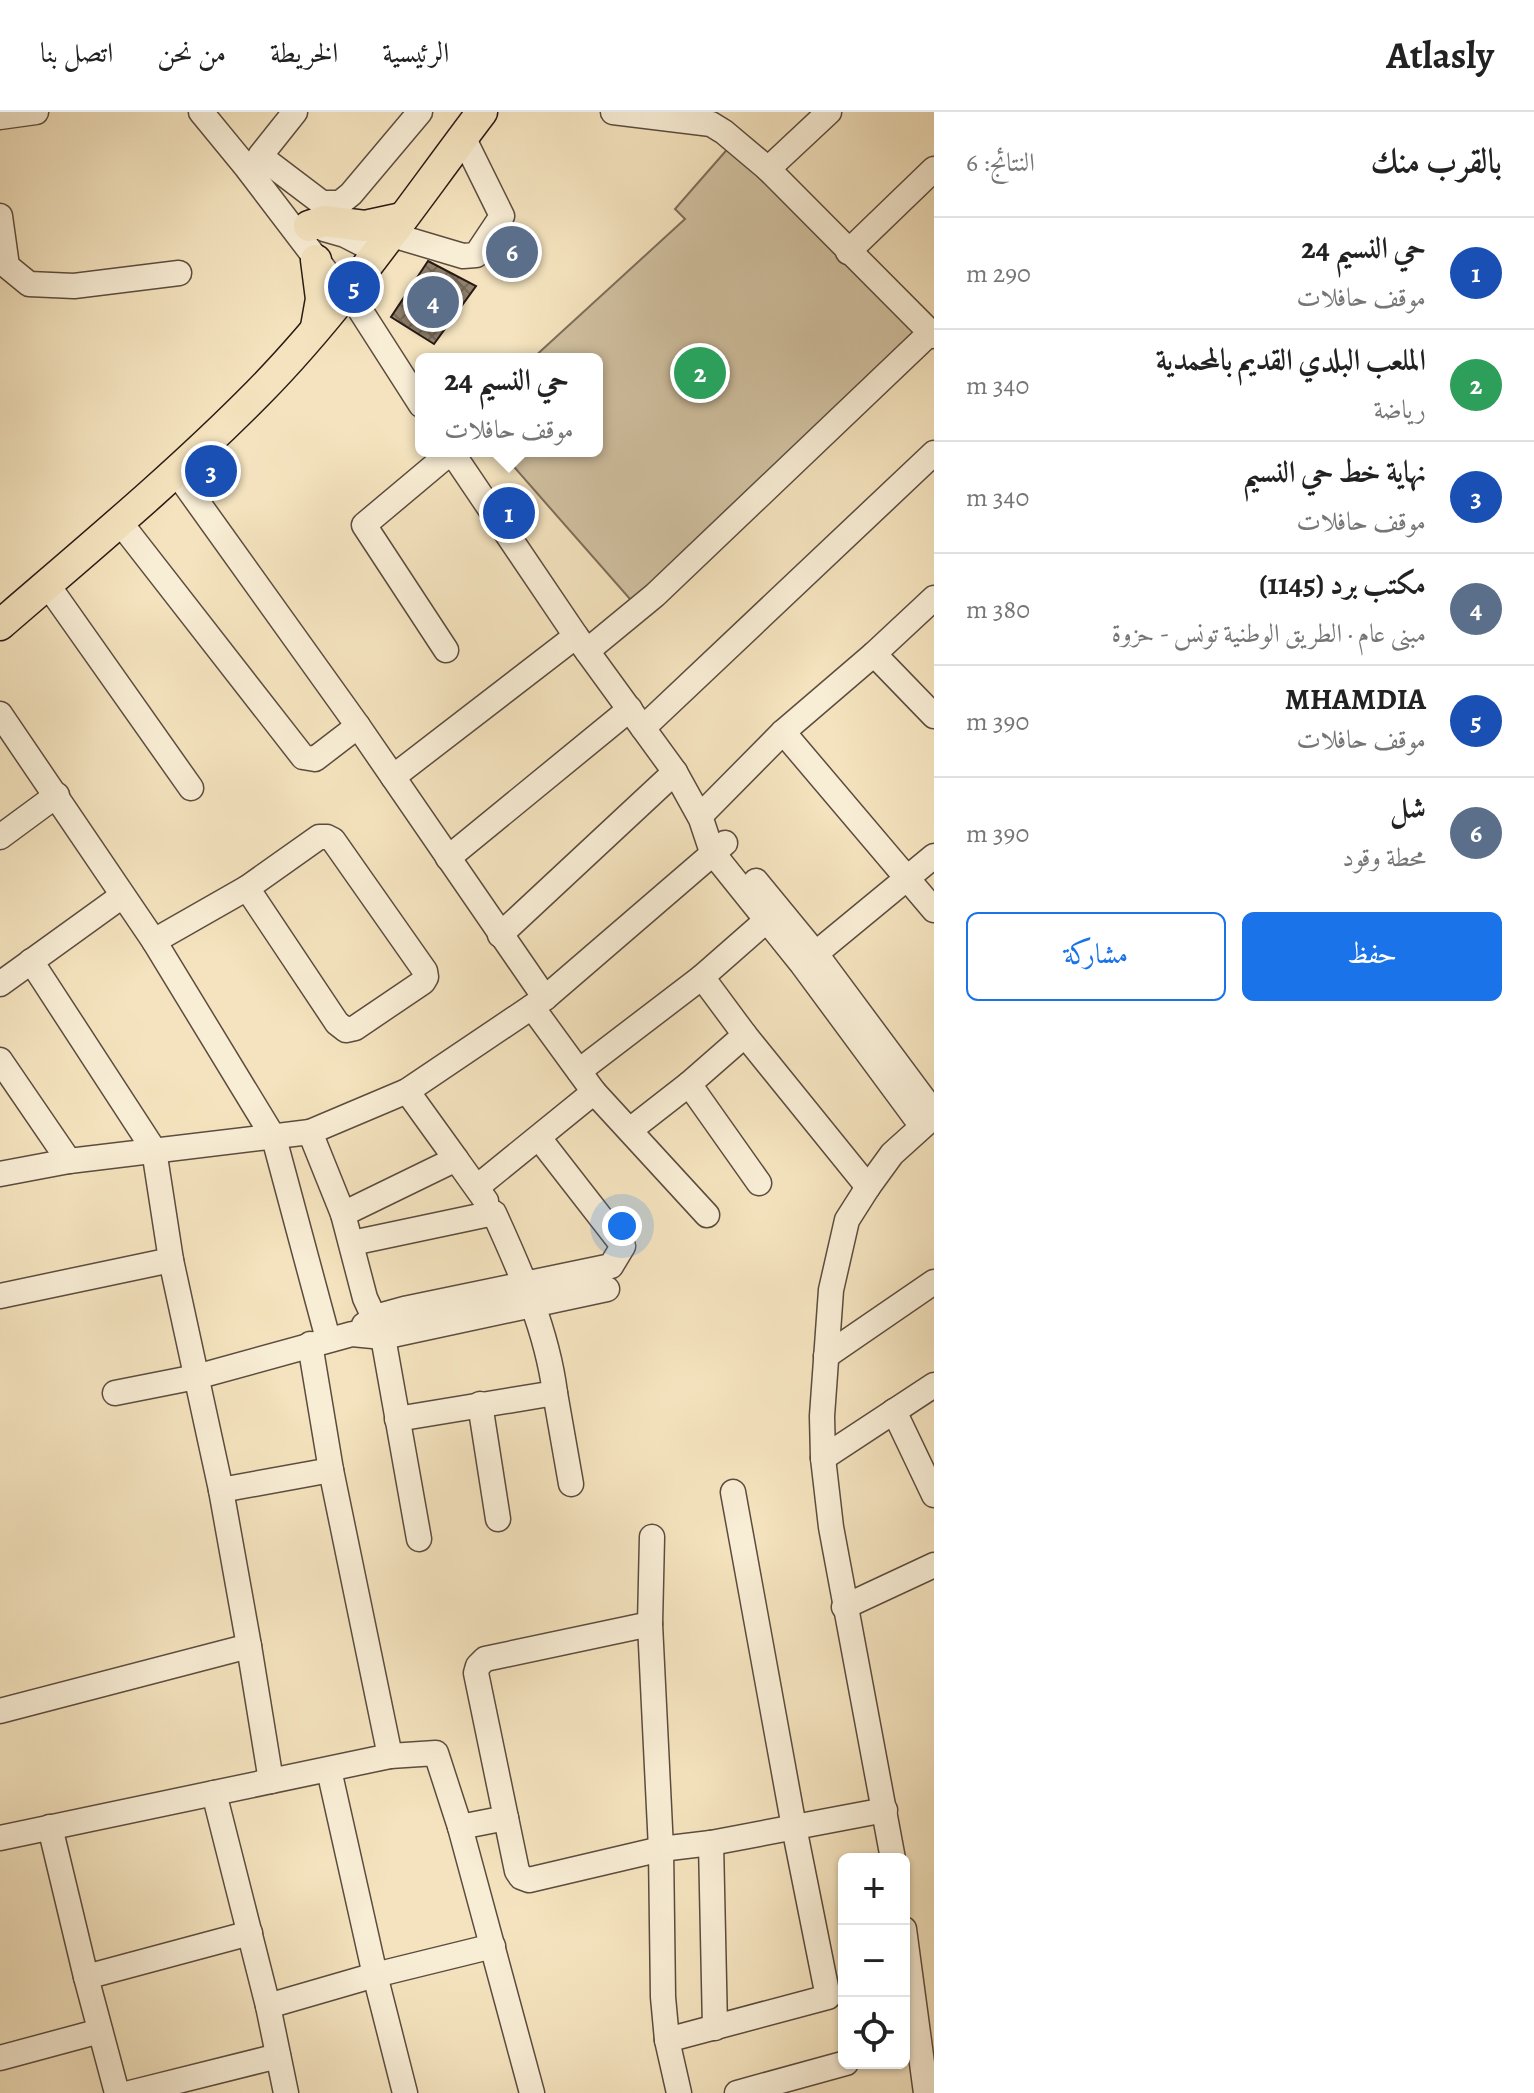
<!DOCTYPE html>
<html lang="ar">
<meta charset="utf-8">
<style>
:root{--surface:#fff;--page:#f2f2f2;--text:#222;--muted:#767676;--line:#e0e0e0;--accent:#1a73e8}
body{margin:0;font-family:Alegreya,Amiri,serif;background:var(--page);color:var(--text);direction:rtl}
.controls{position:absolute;right:24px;bottom:24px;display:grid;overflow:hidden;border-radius:12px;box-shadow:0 2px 6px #0004}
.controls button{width:72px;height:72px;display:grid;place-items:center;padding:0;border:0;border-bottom:2px solid var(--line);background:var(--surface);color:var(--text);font:40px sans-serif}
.you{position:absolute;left:622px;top:1114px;width:28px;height:28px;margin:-20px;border:6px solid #fff;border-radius:50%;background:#1a73e8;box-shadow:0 0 0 12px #1a73e833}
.badge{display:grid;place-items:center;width:52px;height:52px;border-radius:50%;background:var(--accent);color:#fff;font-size:26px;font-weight:700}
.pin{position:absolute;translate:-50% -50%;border:4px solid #fff;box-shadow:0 2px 8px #0006}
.popup{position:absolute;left:415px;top:241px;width:188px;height:104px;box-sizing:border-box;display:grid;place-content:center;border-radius:12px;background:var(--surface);filter:drop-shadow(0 2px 6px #0005);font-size:26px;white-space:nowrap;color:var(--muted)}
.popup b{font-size:30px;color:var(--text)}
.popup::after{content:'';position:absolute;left:50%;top:100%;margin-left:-16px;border:16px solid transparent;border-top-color:var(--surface)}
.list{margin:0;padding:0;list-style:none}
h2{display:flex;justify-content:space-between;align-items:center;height:104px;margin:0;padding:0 32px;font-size:34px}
h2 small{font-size:26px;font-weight:400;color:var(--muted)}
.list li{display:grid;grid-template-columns:52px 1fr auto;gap:24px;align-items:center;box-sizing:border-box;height:112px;padding:0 32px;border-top:2px solid var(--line)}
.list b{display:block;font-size:30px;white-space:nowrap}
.list p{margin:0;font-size:26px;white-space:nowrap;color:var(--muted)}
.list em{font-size:26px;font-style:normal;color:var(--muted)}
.actions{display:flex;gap:16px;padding:24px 32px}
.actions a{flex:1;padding:18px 0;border:2px solid var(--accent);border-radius:12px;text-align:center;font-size:28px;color:var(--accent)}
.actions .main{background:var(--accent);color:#fff}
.icon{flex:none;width:44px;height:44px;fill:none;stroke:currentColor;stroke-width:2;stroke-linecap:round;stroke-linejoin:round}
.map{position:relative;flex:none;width:934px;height:1981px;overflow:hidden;direction:ltr}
header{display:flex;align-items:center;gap:48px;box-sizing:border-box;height:112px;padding:0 40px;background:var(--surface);border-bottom:2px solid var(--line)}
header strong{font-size:38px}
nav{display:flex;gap:44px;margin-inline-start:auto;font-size:28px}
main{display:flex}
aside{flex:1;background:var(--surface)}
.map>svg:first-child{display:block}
</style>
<header>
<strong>Atlasly</strong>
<nav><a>الرئيسية</a><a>الخريطة</a><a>من نحن</a><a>اتصل بنا</a></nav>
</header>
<main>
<aside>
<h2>بالقرب منك<small>النتائج: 6</small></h2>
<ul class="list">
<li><span class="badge" style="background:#1a4fb4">1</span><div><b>حي النسيم 24</b><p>موقف حافلات</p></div><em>290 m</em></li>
<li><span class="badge" style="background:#2e9e5b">2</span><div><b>الملعب البلدي القديم بالمحمدية</b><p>رياضة</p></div><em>340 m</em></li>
<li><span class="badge" style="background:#1a4fb4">3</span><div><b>نهاية خط حي النسيم</b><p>موقف حافلات</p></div><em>340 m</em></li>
<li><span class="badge" style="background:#5c6f8a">4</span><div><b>مكتب برد (1145)</b><p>مبنى عام · الطريق الوطنية تونس - حزوة</p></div><em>380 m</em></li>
<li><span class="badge" style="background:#1a4fb4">5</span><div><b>MHAMDIA</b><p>موقف حافلات</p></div><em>390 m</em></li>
<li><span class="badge" style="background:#5c6f8a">6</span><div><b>شل</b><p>محطة وقود</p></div><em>390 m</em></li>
</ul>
<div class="actions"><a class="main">حفظ</a><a>مشاركة</a></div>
</aside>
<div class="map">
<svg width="934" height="1981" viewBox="0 0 934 1981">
<defs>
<pattern id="building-cross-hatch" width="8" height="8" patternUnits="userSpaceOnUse" patternTransform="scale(2)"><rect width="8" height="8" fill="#93836d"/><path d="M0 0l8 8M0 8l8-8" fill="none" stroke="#786a58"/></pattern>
</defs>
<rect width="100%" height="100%" fill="#f4e3be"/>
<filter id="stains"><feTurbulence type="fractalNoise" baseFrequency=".0025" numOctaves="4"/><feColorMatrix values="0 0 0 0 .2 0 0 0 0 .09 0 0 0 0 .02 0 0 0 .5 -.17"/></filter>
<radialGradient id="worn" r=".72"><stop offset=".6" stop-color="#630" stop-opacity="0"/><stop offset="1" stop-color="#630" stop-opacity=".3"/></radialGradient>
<polygon fill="#d1c1a1" stroke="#7d6e5b" stroke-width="2" points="731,33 929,219 637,495 500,339 597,339 597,247 532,247 685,107 675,97"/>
<polygon fill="url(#building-cross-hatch)" stroke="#291a15" stroke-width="2" points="428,149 476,174 434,232 391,205"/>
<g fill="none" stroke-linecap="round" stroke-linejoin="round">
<defs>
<g id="minor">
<polyline points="201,0 247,56 327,161 348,179 421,293"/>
<polyline points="295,0 260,44 322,91 340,91 351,82 420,0"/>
<polyline points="613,0 711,12 724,20 768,57"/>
<polyline points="829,0 768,57 934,224"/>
<polyline points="0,5 36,0"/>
<polyline points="0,104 7,154 29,172 74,174 179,161"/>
<polyline points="324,117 345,123 376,139"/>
<polyline points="389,122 463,144 476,143 502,104 463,25"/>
<polyline points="848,140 934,57"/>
<polyline points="451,339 576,524 675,660 701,707 712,740 802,852 921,1013"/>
<polyline points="176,360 358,614 545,886"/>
<polyline points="119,409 303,645 315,647 358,614"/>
<polyline points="47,472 191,676"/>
<polyline points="446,538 364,413 451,340"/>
<polyline points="587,539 655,483 930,221"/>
<polyline points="874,542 934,604"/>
<polyline points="0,602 154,829 274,1026 328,1227"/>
<polyline points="643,616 934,341"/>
<polyline points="783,620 934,798"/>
<polyline points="393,665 576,524"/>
<polyline points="700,704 783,620 874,542 934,486"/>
<polyline points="0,725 57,683"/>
<polygon points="319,725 327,725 333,728 425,859 426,865 423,870 355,916 346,918 337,911 247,776"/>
<polyline points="448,746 630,597"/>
<polyline points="756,769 816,842 934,1001"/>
<polyline points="500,823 675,660"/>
<polyline points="154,829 247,776"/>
<polyline points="803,852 934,744"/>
<polyline points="0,872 122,784"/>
<polyline points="745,923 868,1075"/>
<polyline points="0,948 69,1049"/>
<polyline points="579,959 702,865"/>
<polyline points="407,979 456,1047"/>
<polyline points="594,980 707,1103"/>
<polyline points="630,1018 689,972"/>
<polyline points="310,1020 407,979 545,886 725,731"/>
<polyline points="0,1062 69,1049 310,1020 343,1102 365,1186 383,1225 419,1427"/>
<polyline points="759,1071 689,972 745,923 702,865 767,808"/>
<polyline points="477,1075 594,980 532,895"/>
<polyline points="343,1102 456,1047 486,1089"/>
<path d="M352 1131 494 1101C520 1158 547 1218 555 1281L397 1307"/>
<polyline points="0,1184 171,1148"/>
<polyline points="364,1213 375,1205 404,1197 611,1154 623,1134 539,1026"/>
<polyline points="826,1244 934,1170"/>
<polyline points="115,1281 196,1265 352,1222 383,1225 607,1177"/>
<polyline points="555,1281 571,1372"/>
<polyline points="480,1292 498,1407"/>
<polyline points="894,1299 934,1383"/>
<polyline points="823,1346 934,1273"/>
<polyline points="221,1378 331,1358"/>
<polyline points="652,1425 650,1512 661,1737 663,1885 667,1928 679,1981"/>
<polyline points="844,1495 934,1453"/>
<polyline points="249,1534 271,1669"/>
<polyline points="0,1599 249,1534 221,1378 171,1148 154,1038 31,849"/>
<polyline points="390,1644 436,1641 460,1715 506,1706 476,1561 478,1554 485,1547 650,1512"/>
<polyline points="329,1658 375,1863 405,1981"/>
<polyline points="214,1681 268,1894 286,1981"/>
<polyline points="506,1706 517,1759 521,1765 529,1768 661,1737 711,1731 885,1698"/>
<polyline points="50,1715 86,1865"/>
<polyline points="460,1715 532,1981"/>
<polyline points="0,1726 390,1644 331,1358 310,1232"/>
<polyline points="711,1731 715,1916"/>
<polyline points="893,1747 831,1415 823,1346 822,1304 831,1178 847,1108 868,1075 892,1042 932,1006"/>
<polyline points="904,1817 926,1981"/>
<polyline points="268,1894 375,1863 493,1834"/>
<polyline points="667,1928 828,1885 794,1715 733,1380"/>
<polyline points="0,1946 100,1919"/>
<polyline points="117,1981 86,1865 250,1821"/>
<polyline points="130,1981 278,1944"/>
<polyline points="737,1981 846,1951"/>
</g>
<g id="major">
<polyline points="309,114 324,109 365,114 402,106"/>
<polyline points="316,148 321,187 316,215"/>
<path d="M0 513C88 437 177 363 258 281 342 196 410 95 482 0"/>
</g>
</defs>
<use href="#minor" stroke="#5c4c3f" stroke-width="27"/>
<use href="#major" stroke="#291a15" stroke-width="33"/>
<use href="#minor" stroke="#f8edd5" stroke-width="24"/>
<use href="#major" stroke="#f4e3be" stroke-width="30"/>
</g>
<rect width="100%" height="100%" filter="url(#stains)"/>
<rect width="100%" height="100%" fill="url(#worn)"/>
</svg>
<div class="controls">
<button>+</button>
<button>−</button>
<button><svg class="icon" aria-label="locate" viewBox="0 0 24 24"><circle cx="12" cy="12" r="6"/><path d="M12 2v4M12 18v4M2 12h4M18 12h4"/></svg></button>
</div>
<div class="you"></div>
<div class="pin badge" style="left:509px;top:401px;background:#1a4fb4">1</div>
<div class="popup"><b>حي النسيم 24</b>موقف حافلات</div>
<div class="pin badge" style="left:700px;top:261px;background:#2e9e5b">2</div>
<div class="pin badge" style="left:211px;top:359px;background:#1a4fb4">3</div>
<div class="pin badge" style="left:433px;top:190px;background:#5c6f8a">4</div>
<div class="pin badge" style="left:354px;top:175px;background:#1a4fb4">5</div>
<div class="pin badge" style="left:512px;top:140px;background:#5c6f8a">6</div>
</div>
</main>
